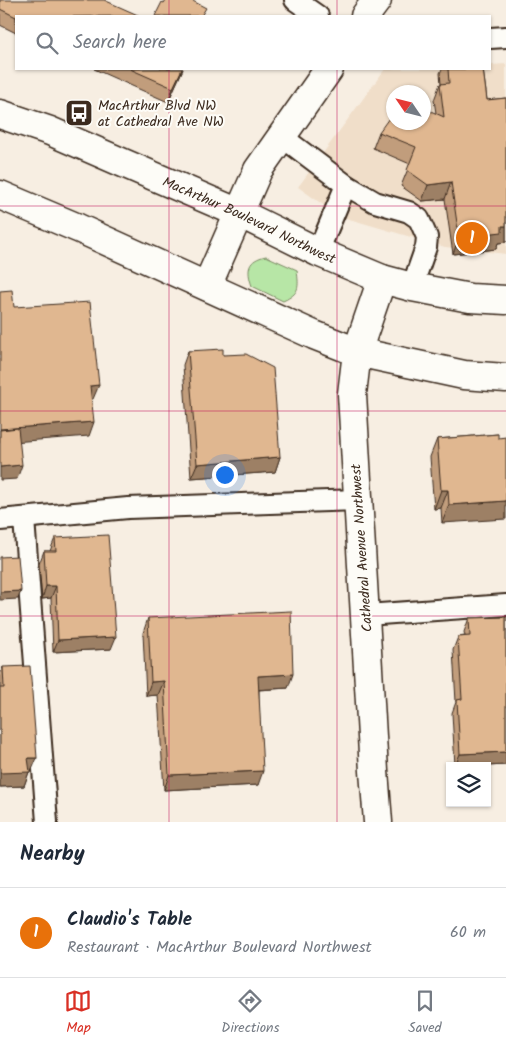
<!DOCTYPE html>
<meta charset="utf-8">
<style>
:root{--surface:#fff;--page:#f6f6f7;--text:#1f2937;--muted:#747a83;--line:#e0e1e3;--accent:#d93025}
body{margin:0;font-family:Kalam,sans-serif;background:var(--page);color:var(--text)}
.controls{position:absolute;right:15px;bottom:15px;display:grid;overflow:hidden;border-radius:0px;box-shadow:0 1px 4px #0004}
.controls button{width:45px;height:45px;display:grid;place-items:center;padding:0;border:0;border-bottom:1px solid var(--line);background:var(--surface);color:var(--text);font:25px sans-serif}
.compass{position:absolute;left:386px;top:85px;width:45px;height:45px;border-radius:50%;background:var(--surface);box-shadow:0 1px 4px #0004;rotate:305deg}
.you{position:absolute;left:224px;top:474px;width:18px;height:18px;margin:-12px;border:4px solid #fff;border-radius:50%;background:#1a73e8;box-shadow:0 0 0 8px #1a73e833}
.badge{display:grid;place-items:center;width:32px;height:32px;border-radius:50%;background:var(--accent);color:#fff;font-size:16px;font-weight:700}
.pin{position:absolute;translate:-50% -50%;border:2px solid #fff;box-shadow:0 1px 5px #0006}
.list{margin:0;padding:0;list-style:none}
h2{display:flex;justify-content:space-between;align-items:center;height:65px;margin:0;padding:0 20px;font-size:21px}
h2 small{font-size:16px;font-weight:400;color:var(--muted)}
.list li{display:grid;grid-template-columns:32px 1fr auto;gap:15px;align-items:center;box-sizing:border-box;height:90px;padding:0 20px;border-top:1px solid var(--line)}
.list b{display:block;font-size:19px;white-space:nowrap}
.list p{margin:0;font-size:16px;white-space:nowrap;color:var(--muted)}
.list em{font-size:16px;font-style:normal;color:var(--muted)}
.icon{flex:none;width:28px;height:28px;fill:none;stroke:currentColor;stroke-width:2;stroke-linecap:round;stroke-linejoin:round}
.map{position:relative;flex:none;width:506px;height:822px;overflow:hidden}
.search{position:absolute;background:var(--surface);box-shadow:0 1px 4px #0004;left:15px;right:15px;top:15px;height:55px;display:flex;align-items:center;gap:12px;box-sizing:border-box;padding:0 18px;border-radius:0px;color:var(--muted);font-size:19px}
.sheet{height:155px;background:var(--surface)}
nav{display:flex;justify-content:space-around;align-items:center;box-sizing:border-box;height:70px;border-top:1px solid var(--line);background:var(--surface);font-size:14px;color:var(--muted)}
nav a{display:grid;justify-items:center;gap:2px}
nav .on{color:var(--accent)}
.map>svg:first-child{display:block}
</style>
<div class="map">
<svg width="506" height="822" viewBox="0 0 506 822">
<rect width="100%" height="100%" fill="#f7eee2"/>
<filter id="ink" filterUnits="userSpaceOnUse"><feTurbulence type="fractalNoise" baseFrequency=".02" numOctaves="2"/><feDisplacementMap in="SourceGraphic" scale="10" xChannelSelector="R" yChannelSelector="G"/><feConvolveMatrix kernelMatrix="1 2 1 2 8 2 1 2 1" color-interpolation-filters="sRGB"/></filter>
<g filter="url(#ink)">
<path fill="#f0dec9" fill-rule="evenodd" d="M506 64V254L445 247 339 216 298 187 385 69H490V65ZM394 92H424V122H394Z"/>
<path fill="#b7e6a6" stroke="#798862" d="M266 256 297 270C299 288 300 293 283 301L252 286C246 269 248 260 266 256Z"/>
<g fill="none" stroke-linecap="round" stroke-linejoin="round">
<defs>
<g id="service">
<polyline points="295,0 318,16"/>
<polyline points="490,38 506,37"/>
<polyline points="281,136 346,185 375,202 409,212 419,219 427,237 426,247 412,287"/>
<polyline points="318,252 346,185"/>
<polyline points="24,519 47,822"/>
<polyline points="0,520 128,508 358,500"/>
<polyline points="366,615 506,605"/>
</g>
<g id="minor">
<polyline points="365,16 377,0"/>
<polyline points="207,286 258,170 329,69"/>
<polyline points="378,822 374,771 352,394 357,352 382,279"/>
</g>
<g id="secondary">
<path id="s1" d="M0 114 50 131 121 162 239 213 318 252 382 279 412 287 470 298 506 300"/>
<polyline points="0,195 78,228 314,335 357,352 464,375 506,378"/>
</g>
</defs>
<use href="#service" stroke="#3b2a1e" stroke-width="24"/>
<use href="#minor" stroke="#3b2a1e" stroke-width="31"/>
<use href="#secondary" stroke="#3b2a1e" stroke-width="31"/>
<use href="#service" stroke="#fdfcf7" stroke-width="20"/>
<use href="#minor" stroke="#fdfcf7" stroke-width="28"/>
<use href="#secondary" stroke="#fdfcf7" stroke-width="28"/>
</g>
<g fill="#c19d7c" stroke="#3b2a1e">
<polygon points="0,0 16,16 16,33 0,25"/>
<polygon points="94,69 183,69 168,102"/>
<polygon points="442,69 483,69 487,100 506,98 506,242 498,243 496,249 453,254 445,199 422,201 401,186 410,164 373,148 379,132 436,113 434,100 440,84 441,84 440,73"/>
<polygon points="188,351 223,355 280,457 275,472 191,478 183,365"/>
<polygon points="498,434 442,523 441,508 434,509 430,457 437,439"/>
<polygon points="55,538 111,649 53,652 51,598 42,599 39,564 44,551 50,551"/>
<polygon points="506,617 506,765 487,766 455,766 452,713 456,702 453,650 458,637 465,636 464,632 469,618"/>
<polygon points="148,618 288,688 259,690 258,785 164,790 158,695 146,696 143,633"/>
<polygon points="3,667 31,772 29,772 24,786 0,787 0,675"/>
</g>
<g fill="#9d8065" stroke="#3b2a1e">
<polygon points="182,69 183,69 168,102 173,88"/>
<polygon points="451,182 445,199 422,201 428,185"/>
<polygon points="502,226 506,226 506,242 498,243 496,249 453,254 459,237"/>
<polygon points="99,385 93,399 85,400 90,386"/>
<polygon points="94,422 89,436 0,443 0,429"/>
<polygon points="280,457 275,472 191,478 197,464"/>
<polygon points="22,465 17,479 0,480 0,467"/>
<polygon points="441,490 448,490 441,508 434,509"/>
<polygon points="506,501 506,519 442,523 449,505"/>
<polygon points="46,586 56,586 51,598 42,599"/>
<polygon points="21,591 18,599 0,600 0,592"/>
<polygon points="116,637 111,649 53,652 58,640"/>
<polygon points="293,674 288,688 253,690 258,676"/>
<polygon points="164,681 158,695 146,696 151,682"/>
<polygon points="506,752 506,765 487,766 455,766 460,754"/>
<polygon points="28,758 37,758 31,772 29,772 24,786 0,787 0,773"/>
<polygon points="263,771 258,785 164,790 169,775"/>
</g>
<g fill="#e0b790" stroke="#3b2a1e">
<polygon points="0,0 104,0 140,16 16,17 0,9"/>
<polygon points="166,0 191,0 206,8 201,16 155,16 162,2 164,3"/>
<polygon points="130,69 182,69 173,88"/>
<polygon points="448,69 483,69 487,100 506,98 506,226 502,226 502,232 459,237 451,182 428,185 407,170 416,147 379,132 394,111 394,122 424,122 424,108 444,117 440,84 449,83"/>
<polygon points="12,290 14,307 90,302 99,385 90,386 94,422 0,429 0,291"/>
<polygon points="223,349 223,355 246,354 273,368 280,457 197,464 188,351"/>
<polygon points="18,428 22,465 0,467 0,430"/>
<polygon points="498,434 498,438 506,437 506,501 449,505 448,490 441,490 437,439"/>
<polygon points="108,535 116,637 58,640 56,586 46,586 44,551 56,551 55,538"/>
<polygon points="18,556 21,591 0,592 0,557"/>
<polygon points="291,611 293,674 258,676 263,771 169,775 164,681 151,682 148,618"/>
<polygon points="506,617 506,752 460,754 457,700 462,699 458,637 470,636 469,618"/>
<polygon points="30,666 37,758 28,758 30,772 0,773 0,688 4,688 3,667"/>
</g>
</g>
<path fill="none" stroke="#c2185b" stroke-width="1" stroke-opacity="0.55" d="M169 0V16M337 0V16M169 69V822M337 69V822M0 206H506M0 411H506M0 616H506"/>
<defs>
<symbol id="bus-square" viewBox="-11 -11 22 22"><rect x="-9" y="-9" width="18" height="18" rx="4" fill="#3b2a1e" stroke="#fdfcf7"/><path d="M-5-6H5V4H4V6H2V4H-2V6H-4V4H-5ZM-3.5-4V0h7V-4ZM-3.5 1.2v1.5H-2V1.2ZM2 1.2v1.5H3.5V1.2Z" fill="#fff"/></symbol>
</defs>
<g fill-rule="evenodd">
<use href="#bus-square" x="63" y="97" width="32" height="32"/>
</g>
<g text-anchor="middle" stroke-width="4" stroke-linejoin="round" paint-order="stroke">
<g font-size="14" fill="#3b2a1e" stroke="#fdfcf7" text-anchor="start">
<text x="98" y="110">MacArthur Blvd NW<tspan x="98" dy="16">at Cathedral Ave NW</tspan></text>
</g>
<g font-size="14" fill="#3b2a1e" stroke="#fdfcf7">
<text dy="5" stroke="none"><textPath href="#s1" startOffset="271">MacArthur Boulevard Northwest</textPath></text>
<text transform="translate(361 548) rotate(-94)" y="5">Cathedral Avenue Northwest</text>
</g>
</g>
</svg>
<div class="controls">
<button><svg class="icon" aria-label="layers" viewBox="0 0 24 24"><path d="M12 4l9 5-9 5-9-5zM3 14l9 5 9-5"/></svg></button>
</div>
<svg class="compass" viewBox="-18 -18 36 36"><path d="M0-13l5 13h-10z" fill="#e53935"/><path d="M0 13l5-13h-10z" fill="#747a83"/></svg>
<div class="you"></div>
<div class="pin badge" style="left:472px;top:238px;background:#e8710a">1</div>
<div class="search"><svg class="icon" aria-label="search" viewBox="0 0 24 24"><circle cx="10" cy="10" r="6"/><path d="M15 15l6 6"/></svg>Search here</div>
</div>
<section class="sheet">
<h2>Nearby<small></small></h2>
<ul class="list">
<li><span class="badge" style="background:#e8710a">1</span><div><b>Claudio's Table</b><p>Restaurant · MacArthur Boulevard Northwest</p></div><em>60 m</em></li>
</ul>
</section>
<nav>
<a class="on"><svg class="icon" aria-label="map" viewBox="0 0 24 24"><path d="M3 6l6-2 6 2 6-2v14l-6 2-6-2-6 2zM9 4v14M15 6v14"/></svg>Map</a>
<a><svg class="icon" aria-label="directions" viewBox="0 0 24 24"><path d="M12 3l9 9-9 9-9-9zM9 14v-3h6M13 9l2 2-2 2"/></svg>Directions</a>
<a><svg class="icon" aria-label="saved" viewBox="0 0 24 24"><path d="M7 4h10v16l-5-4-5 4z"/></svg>Saved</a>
</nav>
